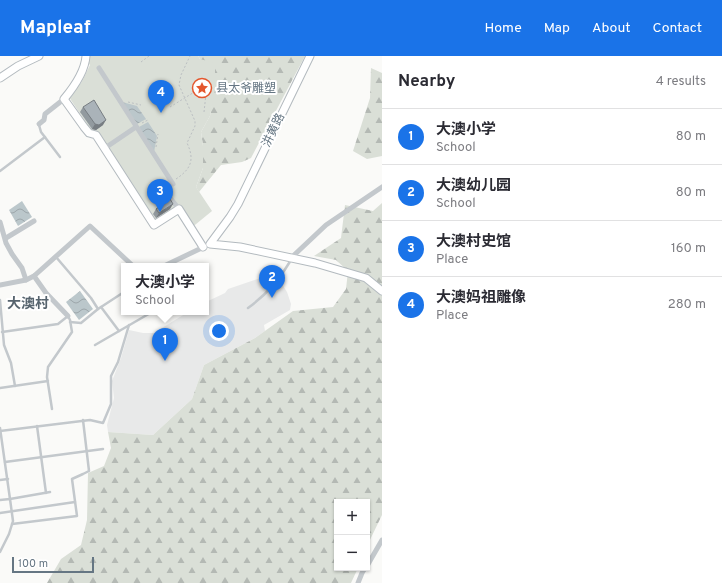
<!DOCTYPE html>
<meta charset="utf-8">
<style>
:root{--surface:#fff;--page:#f2f2f3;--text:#2b2b33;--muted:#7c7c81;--line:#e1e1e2;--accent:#1a73e8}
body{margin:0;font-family:Overpass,"Noto Sans SC",sans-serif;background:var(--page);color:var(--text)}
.controls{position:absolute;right:12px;bottom:12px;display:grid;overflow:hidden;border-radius:0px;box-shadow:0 1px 3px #0004}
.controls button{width:36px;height:36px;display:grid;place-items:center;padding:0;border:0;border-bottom:1px solid var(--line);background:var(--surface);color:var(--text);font:20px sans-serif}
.scale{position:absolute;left:12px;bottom:10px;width:82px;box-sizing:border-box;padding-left:4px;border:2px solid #657683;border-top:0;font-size:11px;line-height:14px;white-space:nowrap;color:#657683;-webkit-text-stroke:3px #fff;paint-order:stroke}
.you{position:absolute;left:219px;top:275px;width:14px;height:14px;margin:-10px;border:3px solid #fff;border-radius:50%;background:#1a73e8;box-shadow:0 0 0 6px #1a73e833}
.badge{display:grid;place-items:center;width:26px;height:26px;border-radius:50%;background:var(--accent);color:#fff;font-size:13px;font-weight:700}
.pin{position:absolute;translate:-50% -33px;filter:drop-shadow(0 1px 2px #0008)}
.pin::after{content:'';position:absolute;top:21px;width:14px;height:12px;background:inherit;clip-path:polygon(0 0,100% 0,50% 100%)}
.popup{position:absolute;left:121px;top:207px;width:88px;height:52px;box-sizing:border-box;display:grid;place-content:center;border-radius:0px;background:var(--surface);filter:drop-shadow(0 1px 3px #0005);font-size:13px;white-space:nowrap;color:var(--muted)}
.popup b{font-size:15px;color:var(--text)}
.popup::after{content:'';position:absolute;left:50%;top:100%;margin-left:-8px;border:8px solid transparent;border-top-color:var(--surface)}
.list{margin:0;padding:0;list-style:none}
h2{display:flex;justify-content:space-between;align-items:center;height:52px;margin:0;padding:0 16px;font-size:17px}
h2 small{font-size:13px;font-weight:400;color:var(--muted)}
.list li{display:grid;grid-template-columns:26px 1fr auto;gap:12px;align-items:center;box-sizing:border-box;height:56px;padding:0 16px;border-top:1px solid var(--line)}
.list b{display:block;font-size:15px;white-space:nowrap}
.list p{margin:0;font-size:13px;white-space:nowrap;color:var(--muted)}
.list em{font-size:13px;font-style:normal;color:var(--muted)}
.map{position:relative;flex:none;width:382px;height:527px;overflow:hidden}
header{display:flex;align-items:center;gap:24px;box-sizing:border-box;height:56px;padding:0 20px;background:var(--accent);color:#fff}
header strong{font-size:19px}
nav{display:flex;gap:22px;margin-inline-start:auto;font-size:14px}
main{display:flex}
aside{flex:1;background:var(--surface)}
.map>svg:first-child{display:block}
</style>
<header>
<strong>Mapleaf</strong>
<nav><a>Home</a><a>Map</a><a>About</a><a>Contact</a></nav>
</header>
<main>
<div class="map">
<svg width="382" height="527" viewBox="0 0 382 527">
<defs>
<pattern id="forest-firs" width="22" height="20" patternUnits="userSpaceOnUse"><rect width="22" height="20" fill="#dadfd7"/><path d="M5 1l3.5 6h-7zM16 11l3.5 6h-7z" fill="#b4b9b4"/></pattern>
<pattern id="water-waves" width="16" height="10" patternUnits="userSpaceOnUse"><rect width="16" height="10" fill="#bbc7cb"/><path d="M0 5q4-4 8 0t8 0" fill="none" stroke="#9ca6aa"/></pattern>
</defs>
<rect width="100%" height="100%" fill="#fafaf8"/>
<polygon fill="#e8e9e9" points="275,217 287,236 291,248 290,254 264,269 265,275 255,282 204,309 192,343 153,379 108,376 107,369 114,342 112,325 121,302 129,274 143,277 154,277 188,256 206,256 206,246 225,237 228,233"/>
<g fill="url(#forest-firs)">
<polygon points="198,0 305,0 251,102 242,106 221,109 199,136 196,131 203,112 203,90 201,76 210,60 215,23"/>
<polygon points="371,12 382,17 382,100 367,103 353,95 370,42"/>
<polygon points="382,147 382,459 367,490 367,446 337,446 337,512 358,512 351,527 47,527 61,503 81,489 87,464 88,417 104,410 111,392 108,376 153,379 192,343 204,309 255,282 293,255 333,251 346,233 348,215 336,204 314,200 341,182 345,149 373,155"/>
</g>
<polygon fill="#dadfd7" points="82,0 198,0 200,3 215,7 215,34 210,60 201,76 203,90 203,112 196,131 212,155 190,173 177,157 154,170 69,41 81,27 90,9"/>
<g fill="url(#water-waves)">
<polygon points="122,46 137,50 146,63 137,68"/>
<polygon points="148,66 157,80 154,96 139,71"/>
<polygon points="22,145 32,161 18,170 9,154"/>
<polygon points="80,235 93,253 79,264 66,246"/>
</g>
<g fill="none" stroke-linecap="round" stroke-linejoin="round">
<defs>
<g id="secondary">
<path d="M86 0C85 15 74 31 64 43L84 71 89 77 96 79 154 169 179 153 203 191"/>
<polyline points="310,0 238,148 230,161 210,188 240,191 315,207 366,222 382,235"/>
<polyline points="0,22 18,10 39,0"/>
</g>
</defs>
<use href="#secondary" stroke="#b3babf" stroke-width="9"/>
<g stroke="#bbbfc2" stroke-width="1" stroke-dasharray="2 2" stroke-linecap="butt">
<polyline points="141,6 149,0"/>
<polygon points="204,23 211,34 200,41 193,30"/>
<polyline points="128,46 141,49"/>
<polyline points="170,51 196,35"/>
<polyline points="204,56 206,38"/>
<polyline points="142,67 148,64"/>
<polyline points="156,91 158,78"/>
<path d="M176 123C191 113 195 104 187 87L195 70V65L179 29 181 19 190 0"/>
</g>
<g stroke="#c3c8cc" stroke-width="2.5">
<polyline points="39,69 41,76 60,101"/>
<polyline points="0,115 45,81"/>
<polyline points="56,201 91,242 98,253"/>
<polyline points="0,244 4,289 11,307 15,330"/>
<polyline points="101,251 119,275"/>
<path d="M248 252C266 239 280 223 291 204"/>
<polyline points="70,266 81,267 98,253 124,236"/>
<polyline points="2,276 58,268 68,260 70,264 72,276 48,311 47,321 52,353"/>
<polyline points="95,289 152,256"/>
<polyline points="0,332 48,325"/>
<polyline points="37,370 46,437"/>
<polyline points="0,372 10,443 50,436"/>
<polyline points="0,375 90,364 103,367 111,348 111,320 118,306 129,269"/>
<polyline points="5,406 103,393"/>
<polyline points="0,424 8,423"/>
<polyline points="0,444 10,443 13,465 9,478 0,496"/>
<polyline points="0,457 75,446"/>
<polyline points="12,468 77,460 72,423 83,418 89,415 83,364"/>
</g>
<g stroke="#c3c8cc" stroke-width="5">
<polyline points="99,12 173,128"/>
<polyline points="39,68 44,64 45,58 64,43"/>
<polyline points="105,92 136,71"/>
<polyline points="167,138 179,153"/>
<polyline points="0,166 6,187 12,198 22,212 26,224"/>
<polyline points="6,182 34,165"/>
<polyline points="292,201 326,169 382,131"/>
<polyline points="164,210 210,188"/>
<polyline points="34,220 46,237 68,260"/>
<polyline points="0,229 26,224 34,220 90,170 133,210"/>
<polyline points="367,510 382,484"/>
<polyline points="358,527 362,517 365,512"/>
</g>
<use href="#secondary" stroke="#fff" stroke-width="7"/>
</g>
<g fill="#929a9f">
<polygon points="83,51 103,69 96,74 92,73 80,56"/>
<polygon points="156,153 170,153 156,162 153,158"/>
</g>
<g fill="#777d82">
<polygon points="106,64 103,69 96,74 92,73 95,68"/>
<polygon points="173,148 170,153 156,162 159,157"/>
</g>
<g fill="#aab3b9" stroke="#777d82">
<polygon points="94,44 106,64 99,69 95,68 83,51"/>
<polygon points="170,143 173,148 159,157 156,153"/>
</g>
<defs>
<symbol id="sight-ring" viewBox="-11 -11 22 22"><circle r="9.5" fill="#fff" stroke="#e4572e" stroke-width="1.5"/><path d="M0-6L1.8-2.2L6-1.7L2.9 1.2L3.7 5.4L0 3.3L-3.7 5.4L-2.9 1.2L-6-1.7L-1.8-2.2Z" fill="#e4572e"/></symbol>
</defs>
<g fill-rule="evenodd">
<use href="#sight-ring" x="191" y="21" width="22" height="22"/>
</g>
<g text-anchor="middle" stroke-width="4" stroke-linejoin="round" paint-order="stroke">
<g font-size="12" fill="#657683" stroke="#fff" text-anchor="start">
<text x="216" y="36">县太爷雕塑</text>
</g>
<g font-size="12" fill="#657683" stroke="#fff">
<text transform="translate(273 74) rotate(-64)" y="4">汫黄路</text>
</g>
<g font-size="14" font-weight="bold" fill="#57646e" stroke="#fff">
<text x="28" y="252">大澳村</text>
</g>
</g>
</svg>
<div class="controls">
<button>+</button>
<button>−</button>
</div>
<div class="scale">100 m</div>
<div class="you"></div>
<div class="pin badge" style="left:165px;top:305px">1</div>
<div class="popup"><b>大澳小学</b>School</div>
<div class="pin badge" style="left:272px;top:242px">2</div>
<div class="pin badge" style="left:160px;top:156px">3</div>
<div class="pin badge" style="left:161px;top:57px">4</div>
</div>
<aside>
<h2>Nearby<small>4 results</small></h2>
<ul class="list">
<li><span class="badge">1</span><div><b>大澳小学</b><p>School</p></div><em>80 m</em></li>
<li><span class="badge">2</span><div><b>大澳幼儿园</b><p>School</p></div><em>80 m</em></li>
<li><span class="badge">3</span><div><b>大澳村史馆</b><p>Place</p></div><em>160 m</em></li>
<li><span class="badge">4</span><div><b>大澳妈祖雕像</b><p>Place</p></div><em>280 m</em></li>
</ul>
</aside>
</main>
